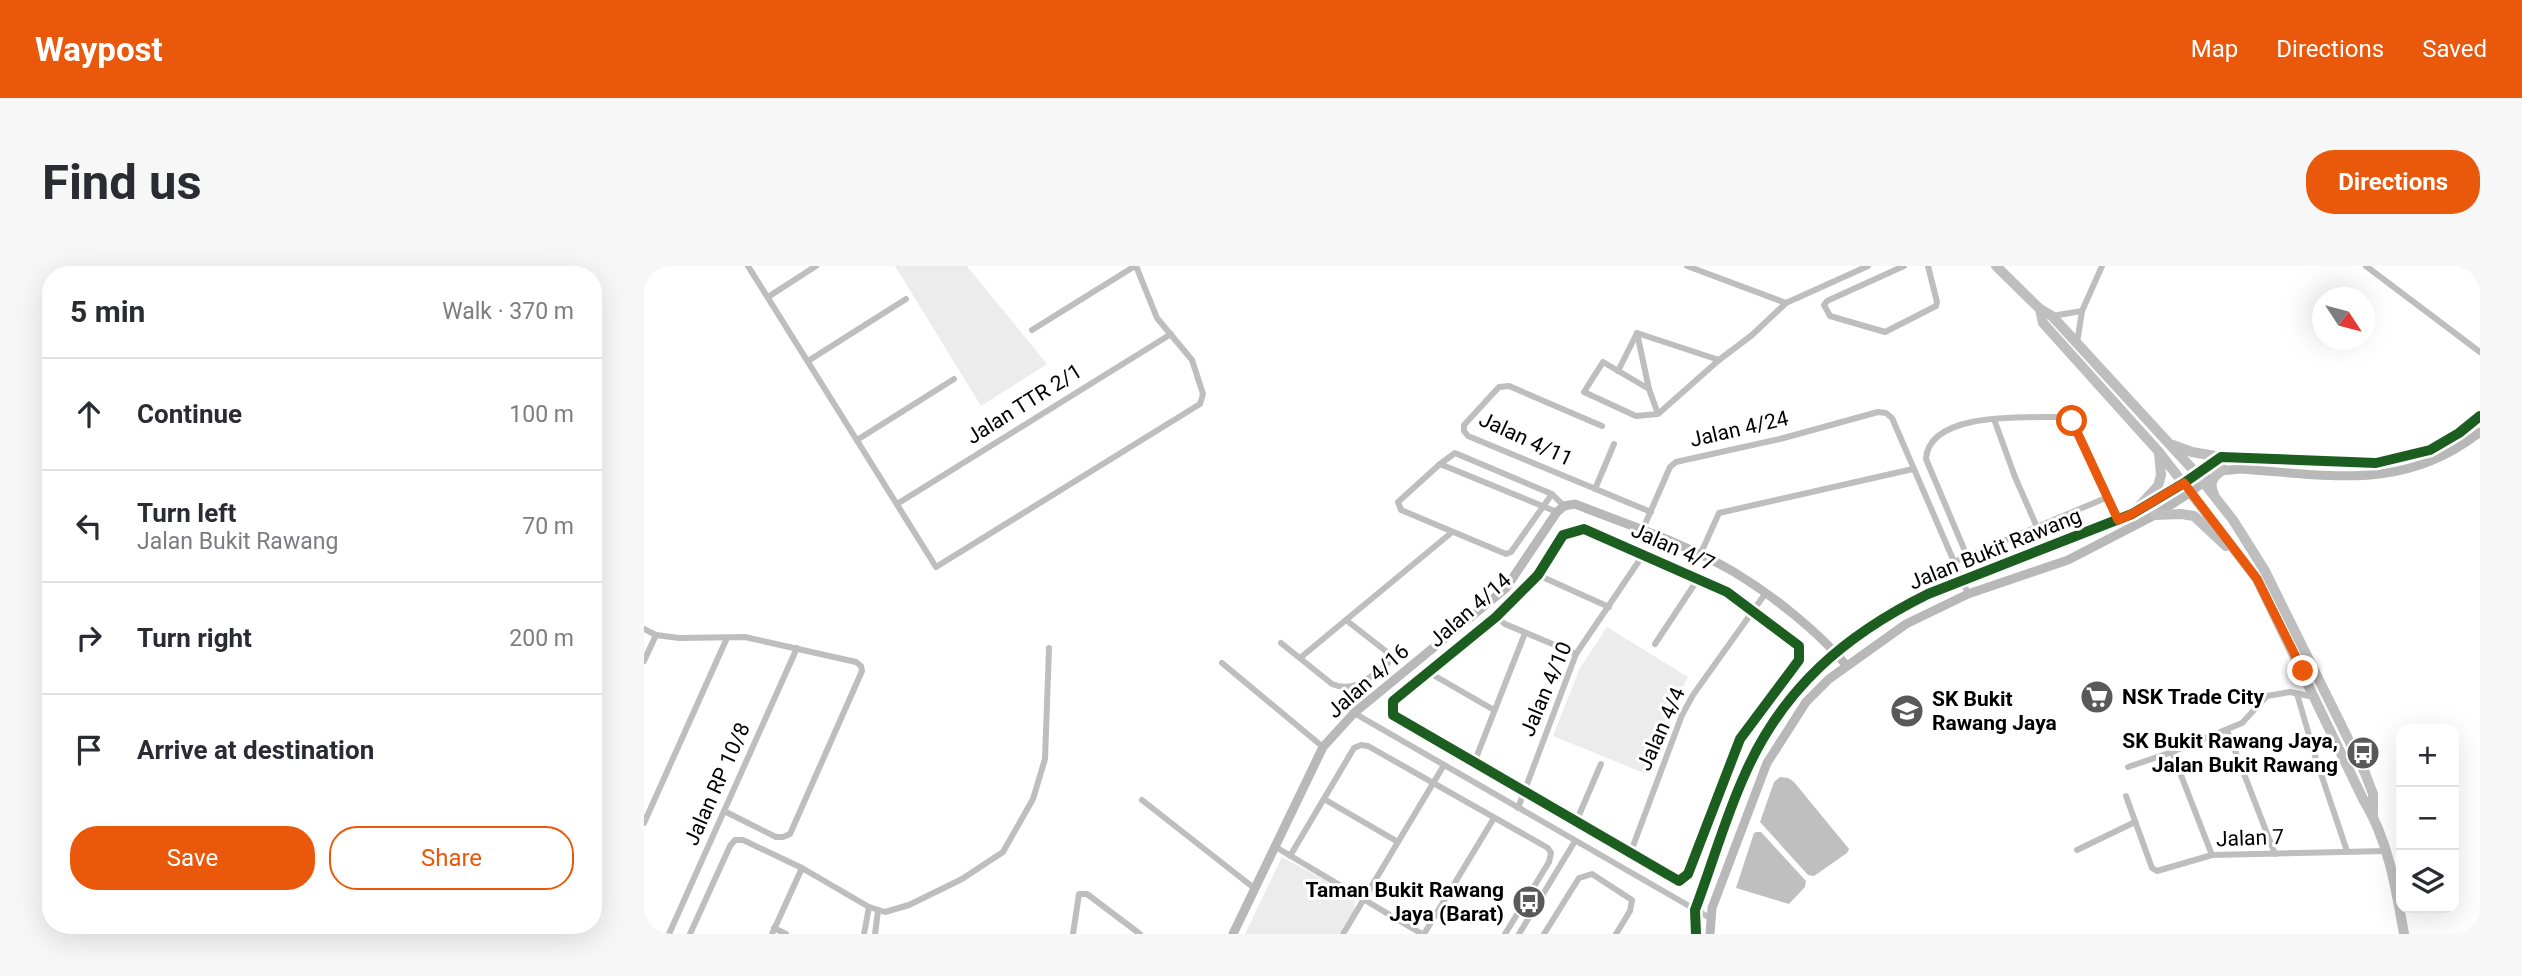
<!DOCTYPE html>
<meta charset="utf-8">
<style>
:root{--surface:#fff;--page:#f7f7f7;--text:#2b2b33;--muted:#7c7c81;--line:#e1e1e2;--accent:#ea580c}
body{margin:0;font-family:Roboto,sans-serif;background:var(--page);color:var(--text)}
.controls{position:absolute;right:21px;bottom:21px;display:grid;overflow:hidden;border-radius:14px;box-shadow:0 7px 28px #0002}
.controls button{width:63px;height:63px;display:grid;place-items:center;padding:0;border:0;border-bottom:2px solid var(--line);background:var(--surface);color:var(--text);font:35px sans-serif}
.compass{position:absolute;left:1668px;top:21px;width:63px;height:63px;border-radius:50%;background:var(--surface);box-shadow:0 7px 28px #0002;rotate:126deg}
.stop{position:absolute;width:21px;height:21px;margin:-16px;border:5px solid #ea580c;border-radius:50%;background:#fff}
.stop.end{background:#ea580c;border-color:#fff;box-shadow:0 2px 7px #0008}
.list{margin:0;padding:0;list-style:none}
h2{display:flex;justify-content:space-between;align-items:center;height:91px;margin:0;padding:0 28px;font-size:30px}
h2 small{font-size:23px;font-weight:400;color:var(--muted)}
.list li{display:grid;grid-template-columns:46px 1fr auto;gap:21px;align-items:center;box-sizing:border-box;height:112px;padding:0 28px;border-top:2px solid var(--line)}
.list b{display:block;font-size:26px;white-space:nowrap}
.list p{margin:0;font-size:23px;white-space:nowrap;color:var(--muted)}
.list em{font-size:23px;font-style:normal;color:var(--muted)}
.actions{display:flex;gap:14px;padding:21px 28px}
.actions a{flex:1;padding:16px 0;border:2px solid var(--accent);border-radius:28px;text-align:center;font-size:24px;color:var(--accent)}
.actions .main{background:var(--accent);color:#fff}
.icon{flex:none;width:38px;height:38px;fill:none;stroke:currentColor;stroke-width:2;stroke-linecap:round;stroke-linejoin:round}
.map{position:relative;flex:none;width:1836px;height:668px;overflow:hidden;border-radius:28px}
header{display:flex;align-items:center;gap:42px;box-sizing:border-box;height:98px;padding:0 35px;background:var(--accent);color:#fff}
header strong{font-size:33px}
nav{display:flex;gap:38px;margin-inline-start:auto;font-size:24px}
.intro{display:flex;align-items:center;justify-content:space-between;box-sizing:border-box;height:168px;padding:0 42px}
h1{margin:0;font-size:49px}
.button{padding:18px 32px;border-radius:28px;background:var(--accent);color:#fff;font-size:24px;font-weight:700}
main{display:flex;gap:42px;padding:0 42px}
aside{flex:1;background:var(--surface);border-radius:28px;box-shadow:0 7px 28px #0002}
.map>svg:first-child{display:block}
</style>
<header>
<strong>Waypost</strong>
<nav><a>Map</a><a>Directions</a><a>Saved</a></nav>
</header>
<div class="intro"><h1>Find us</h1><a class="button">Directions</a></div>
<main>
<aside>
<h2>5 min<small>Walk · 370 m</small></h2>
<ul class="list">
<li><svg class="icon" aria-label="ahead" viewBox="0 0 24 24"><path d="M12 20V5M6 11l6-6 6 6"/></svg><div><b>Continue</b></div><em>100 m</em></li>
<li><svg class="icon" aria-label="left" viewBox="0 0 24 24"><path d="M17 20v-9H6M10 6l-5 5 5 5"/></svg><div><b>Turn left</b><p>Jalan Bukit Rawang</p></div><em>70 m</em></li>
<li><svg class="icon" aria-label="right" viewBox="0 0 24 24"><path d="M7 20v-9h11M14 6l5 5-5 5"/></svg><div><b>Turn right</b></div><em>200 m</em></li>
<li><svg class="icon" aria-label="arrive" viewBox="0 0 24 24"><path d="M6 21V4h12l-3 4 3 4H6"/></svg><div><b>Arrive at destination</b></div></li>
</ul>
<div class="actions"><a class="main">Save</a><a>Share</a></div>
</aside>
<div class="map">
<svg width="1836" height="668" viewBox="0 0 1836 668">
<rect width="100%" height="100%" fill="#fff"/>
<g fill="#ececec">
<polygon points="251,0 323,0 403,98 337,140"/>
<polygon points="963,361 1044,411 1020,456 1000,507 909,470 935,404"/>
<polygon points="638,591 710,630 711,642 695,668 601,668"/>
</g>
<g fill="#bfbfbf">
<polygon points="1136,511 1144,512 1150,516 1205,583 1203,587 1170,610 1164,609 1116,556 1130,516"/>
<polygon points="1113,566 1117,566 1162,615 1161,621 1145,638 1092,622 1110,567"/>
</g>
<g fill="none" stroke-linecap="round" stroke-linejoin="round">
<g stroke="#bebebe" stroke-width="6">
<polyline points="104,0 292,301 556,138 559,128 548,94 513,52 492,0"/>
<polyline points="1043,0 1142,37"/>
<polyline points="1260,0 1183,35 1180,39 1186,50 1241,66 1292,40 1293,36 1284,0"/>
<polyline points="1722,0 1836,86"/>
<polyline points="124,31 172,0"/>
<polyline points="1408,50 1438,45"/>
<polyline points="388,64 491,0"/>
<polyline points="993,67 1005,123"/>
<polyline points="1433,77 1438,45 1458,0"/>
<polyline points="164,95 262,33"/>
<polyline points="974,105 993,67 1075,94"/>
<polyline points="1014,148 1005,123 959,96 940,126 992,150 1014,148 1075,94 1108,69 1142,37 1224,0"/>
<polyline points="1350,153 1371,211 1393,261"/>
<polyline points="958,160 865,120 855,121 820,159 820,165 824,170 1007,246"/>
<polyline points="213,174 310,113"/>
<polyline points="796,198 913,246"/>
<polyline points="951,223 970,178"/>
<polyline points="908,228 867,286 862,288 757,244 754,236 796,198 811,187 908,228 920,240"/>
<polyline points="253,238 527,68"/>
<polygon points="940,263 1083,326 1155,380 1155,394 1096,473 1044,608 1035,615 749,449 749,435 852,351 894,309 919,269"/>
<polyline points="998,265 1026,201 1032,196 1136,173 1234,146 1242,147 1248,152 1324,328"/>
<polyline points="1056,289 1075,247 1269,203"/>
<path d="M1323 290 1282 193C1285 144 1386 152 1420 151L1426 153 1474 254"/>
<polyline points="1310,296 1464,231"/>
<polyline points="894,309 965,341"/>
<polyline points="852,351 861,358 932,388"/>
<polyline points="0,363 12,369 35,372 101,371 212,396 217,400 218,405 146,568 139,571 132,571 80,545"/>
<path d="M637 377 688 418C711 428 727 410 744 397L746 391 743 386 702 354"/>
<polyline points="1011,378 1054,313"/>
<polyline points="656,392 807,267"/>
<polyline points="0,395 12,369"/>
<polyline points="578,397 679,481"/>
<polyline points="784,406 850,444"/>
<polyline points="1653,428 1672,493 1703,585"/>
<polyline points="710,447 1066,652"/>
<polyline points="1583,464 1631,588"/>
<polyline points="1528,486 1568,589"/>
<polyline points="830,497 881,367"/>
<polyline points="1484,501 1528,486 1598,457 1623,430 1646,426 1665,430"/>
<polyline points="1482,530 1508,602 1513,605 1568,589 1742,585"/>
<polyline points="680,533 754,576"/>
<polyline points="498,534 610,622"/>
<polyline points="874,542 932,388 999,289"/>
<polyline points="932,556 957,498"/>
<polyline points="0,557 83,372"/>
<polyline points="630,580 778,668"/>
<polyline points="1433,584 1491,556"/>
<polyline points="986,588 1038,449 1049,429 1121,328"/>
<polyline points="646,590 710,482 717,479 724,480 904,582 907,587 905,596 861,668"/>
<polyline points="130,662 142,668"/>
<polyline points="25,668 153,382"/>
<polyline points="46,668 86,580 91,574 99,574 158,602 225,641 241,646 265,639 318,613 359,586 389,533 401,493 405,382"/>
<polyline points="128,668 158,602"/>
<polyline points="220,668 225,641"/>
<polyline points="231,668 234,645"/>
<polyline points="429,668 435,628 443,628 496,668"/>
<polyline points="699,668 800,499"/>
<polyline points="780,668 850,552"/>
<polyline points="875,668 931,575"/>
<polyline points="900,668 935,612 948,608 988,634 986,645 972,668"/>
</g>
<g stroke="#b8b8b8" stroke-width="9">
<path d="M1576 205 1597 203C1686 209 1760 226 1836 166"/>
<path d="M589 668 679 481 710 447 862 322 913 246 920 240 931 238C984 259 1041 277 1090 306 1128 329 1174 365 1202 399"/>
<path d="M1052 668 1051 644C1068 599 1081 552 1101 508 1139 422 1201 369 1284 328L1488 248 1540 217 1577 191 1732 197 1786 184 1815 167 1836 150"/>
<polyline points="1066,668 1068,642 1123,497 1162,436 1185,413 1262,358 1324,328 1424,294 1511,249 1547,226 1564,212"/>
</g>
<g stroke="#bebebe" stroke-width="10">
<polyline points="1352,0 1396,43 1408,50 1552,207 1589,254 1621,305 1721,507 1729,528 1729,548"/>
<path d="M1396 43 1399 57 1515 186 1613 313 1719 533C1744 573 1752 622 1760 668"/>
<polyline points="1529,179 1548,186 1577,191"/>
<path d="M1570 228C1564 216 1570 210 1580 203"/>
<polyline points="1488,248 1514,220 1517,209 1515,186"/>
<polyline points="1511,249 1537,248 1550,250 1582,280"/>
</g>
<defs>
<g id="cycleway">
<polygon points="940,263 1083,326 1155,380 1155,394 1096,473 1044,608 1035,615 749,449 749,435 852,351 894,309 919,269"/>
<path d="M1052 668 1051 644C1068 599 1081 552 1101 508 1139 422 1201 369 1284 328L1488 248 1540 217 1577 191 1732 197 1786 184 1815 167 1836 150"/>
</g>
</defs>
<use href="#cycleway" stroke="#fff" stroke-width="15"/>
<use href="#cycleway" stroke="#1b5e20" stroke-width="10"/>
</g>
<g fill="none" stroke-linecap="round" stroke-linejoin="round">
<polyline stroke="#ea580c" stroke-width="9" points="1428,155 1474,254 1488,248 1540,217 1613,313 1659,405"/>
</g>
<defs>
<symbol id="supermarket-disc" viewBox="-11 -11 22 22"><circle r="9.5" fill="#595959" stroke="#fff"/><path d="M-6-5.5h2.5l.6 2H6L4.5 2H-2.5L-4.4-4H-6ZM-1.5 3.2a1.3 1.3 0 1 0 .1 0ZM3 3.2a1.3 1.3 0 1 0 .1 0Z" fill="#fff"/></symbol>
<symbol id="school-disc" viewBox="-11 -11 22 22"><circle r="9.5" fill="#595959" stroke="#fff"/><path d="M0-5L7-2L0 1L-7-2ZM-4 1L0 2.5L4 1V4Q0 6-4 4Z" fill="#fff"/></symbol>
<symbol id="bus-disc" viewBox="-11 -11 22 22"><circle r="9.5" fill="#595959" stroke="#fff"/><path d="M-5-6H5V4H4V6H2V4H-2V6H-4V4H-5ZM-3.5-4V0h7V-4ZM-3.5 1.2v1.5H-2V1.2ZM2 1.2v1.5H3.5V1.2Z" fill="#fff"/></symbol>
</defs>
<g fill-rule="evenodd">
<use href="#supermarket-disc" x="1434" y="412" width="38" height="38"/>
<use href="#school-disc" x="1244" y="426" width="38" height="38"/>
<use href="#bus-disc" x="1700" y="468" width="38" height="38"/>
<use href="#bus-disc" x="866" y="617" width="38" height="38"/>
</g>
<g text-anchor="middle" stroke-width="6" stroke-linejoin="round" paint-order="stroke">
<g font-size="21" fill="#000" stroke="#fff">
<text transform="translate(380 138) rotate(-32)" y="7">Jalan TTR 2/1</text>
<text transform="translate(1095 163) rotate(-13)" y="7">Jalan 4/24</text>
<text transform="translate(882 173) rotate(25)" y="7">Jalan 4/11</text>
<text transform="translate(1029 281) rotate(24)" y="7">Jalan 4/7</text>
<text transform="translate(1351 283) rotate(-22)" y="7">Jalan Bukit Rawang</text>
<text transform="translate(826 344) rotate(-41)" y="7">Jalan 4/14</text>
<text transform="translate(724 415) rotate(-41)" y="7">Jalan 4/16</text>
<text transform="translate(902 423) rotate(-67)" y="7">Jalan 4/10</text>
<text transform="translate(1017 463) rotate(-66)" y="7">Jalan 4/4</text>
<text transform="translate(73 518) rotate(-66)" y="7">Jalan RP 10/8</text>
<text transform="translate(1606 572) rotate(-2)" y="7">Jalan 7</text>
</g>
<g font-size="21" font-weight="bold" fill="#000" stroke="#fff" text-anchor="start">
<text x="1478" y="438">NSK Trade City</text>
<text x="1288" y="440">SK Bukit<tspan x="1288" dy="24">Rawang Jaya</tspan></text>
<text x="1694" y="482" text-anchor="end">SK Bukit Rawang Jaya,<tspan x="1694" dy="24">Jalan Bukit Rawang</tspan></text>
<text x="860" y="631" text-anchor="end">Taman Bukit Rawang<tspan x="860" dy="24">Jaya (Barat)</tspan></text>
</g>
</g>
</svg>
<div class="controls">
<button>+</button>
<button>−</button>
<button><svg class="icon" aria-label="layers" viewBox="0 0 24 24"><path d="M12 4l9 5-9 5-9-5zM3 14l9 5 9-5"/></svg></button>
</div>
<svg class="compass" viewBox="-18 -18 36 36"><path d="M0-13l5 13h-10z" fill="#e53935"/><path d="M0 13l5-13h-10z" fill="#7c7c81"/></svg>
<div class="stop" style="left:1428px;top:155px"></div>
<div class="stop end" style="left:1659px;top:405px"></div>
</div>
</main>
